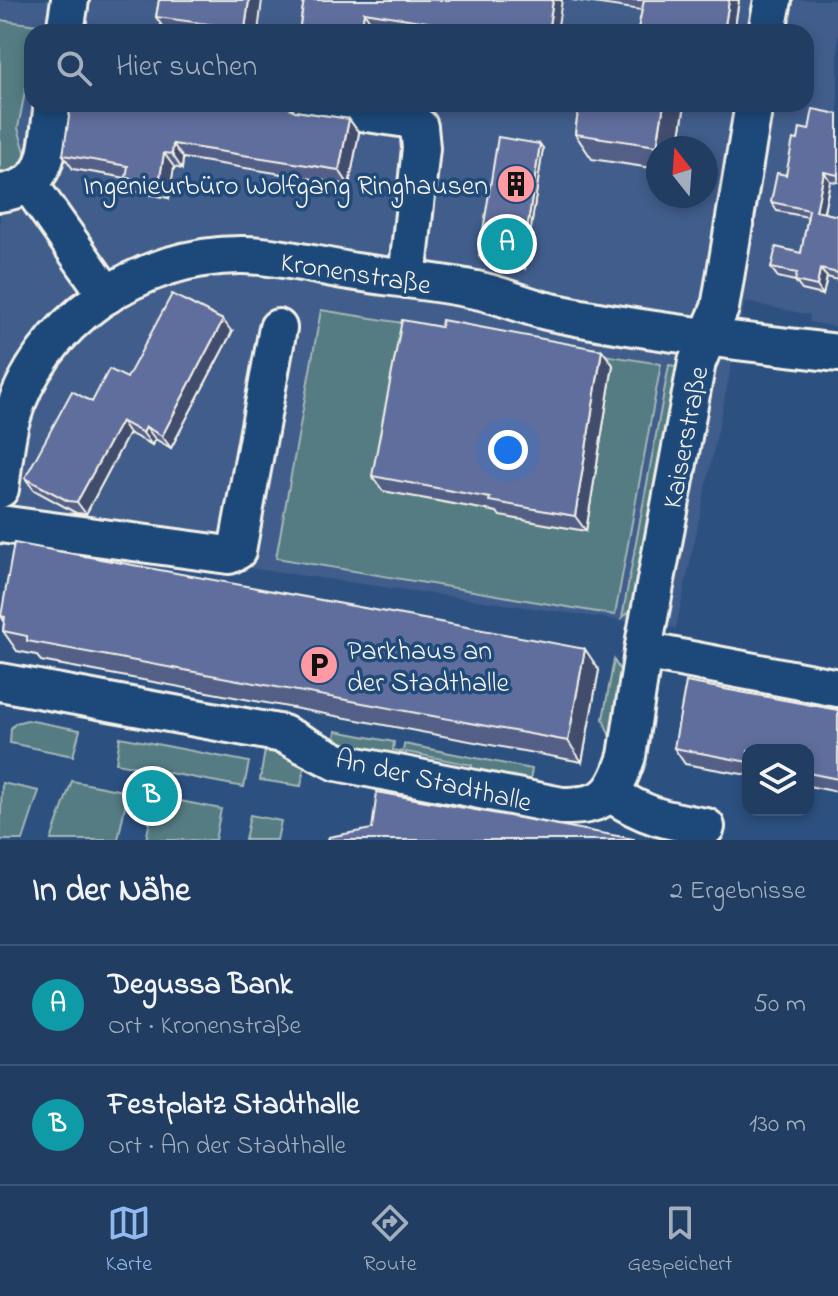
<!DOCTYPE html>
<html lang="de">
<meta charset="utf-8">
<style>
:root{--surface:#213d61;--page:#2d486a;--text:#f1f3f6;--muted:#a2aebd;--line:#3e5676;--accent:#90b9f0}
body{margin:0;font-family:"Indie Flower",sans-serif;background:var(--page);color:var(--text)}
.controls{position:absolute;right:24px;bottom:24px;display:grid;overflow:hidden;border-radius:16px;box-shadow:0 4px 12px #0003}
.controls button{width:72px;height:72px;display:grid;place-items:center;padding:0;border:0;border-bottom:2px solid var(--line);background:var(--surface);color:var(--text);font:40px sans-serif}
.compass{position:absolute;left:646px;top:136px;width:72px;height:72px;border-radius:50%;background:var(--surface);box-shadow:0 4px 12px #0003;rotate:343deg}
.you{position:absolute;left:508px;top:450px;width:28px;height:28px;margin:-20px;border:6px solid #fff;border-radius:50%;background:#1a73e8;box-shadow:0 0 0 12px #1a73e833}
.badge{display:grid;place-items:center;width:52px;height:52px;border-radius:50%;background:var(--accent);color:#fff;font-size:26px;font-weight:700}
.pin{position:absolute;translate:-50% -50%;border:4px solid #fff;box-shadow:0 2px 8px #0006}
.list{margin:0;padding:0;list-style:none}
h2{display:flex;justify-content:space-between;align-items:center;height:104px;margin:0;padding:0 32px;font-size:34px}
h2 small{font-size:26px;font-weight:400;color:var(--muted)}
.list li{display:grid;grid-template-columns:52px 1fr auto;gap:24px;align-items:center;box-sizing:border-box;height:120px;padding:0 32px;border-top:2px solid var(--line)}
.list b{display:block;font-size:30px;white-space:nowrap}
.list p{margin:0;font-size:26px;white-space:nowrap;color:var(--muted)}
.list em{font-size:26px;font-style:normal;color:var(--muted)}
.icon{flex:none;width:44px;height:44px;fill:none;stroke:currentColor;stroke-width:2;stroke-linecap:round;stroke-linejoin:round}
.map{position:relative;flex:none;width:838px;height:840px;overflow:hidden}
.search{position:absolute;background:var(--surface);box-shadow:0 4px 12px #0003;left:24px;right:24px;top:24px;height:88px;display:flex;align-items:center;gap:20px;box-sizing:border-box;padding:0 28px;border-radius:24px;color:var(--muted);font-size:30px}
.sheet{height:344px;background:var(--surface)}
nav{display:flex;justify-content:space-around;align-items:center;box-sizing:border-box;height:112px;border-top:2px solid var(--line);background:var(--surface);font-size:22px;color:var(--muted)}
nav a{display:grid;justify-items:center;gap:4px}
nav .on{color:var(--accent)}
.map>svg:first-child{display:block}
</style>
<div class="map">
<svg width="838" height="840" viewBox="0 0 838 840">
<rect width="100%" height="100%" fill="#2c5181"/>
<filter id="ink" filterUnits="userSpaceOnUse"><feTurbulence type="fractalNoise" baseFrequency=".0125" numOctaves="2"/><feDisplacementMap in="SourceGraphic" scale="16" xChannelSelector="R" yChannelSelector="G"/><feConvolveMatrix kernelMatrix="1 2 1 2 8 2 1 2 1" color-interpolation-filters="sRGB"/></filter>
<g filter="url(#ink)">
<path fill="#3f5d8b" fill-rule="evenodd" d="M0 0H838V327L809 322 810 315 745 302 676 628 0 533ZM32 32H806V104H32ZM658 148H706V196H658Z"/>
<g fill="#557c83" stroke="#a4b6b6" stroke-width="2">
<polygon points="0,20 38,25 36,32 32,32 32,55 18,128 28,162 5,175 0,171"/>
<polygon points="321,310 661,364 615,615 276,558"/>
<polygon points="669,365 681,367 634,608 622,618"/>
<polygon points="614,660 623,676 616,753 603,719"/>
<polygon points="27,720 80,730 73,756 10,743 11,728 16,723"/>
<polygon points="336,731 394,742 393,750 403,752 404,744 532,769 528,792 469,782 472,765 406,752 403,769 334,744"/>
<polygon points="120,737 249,762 244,787 116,763"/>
<polygon points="265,750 306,757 301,786 260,780"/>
<polygon points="72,781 128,792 118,840 51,840"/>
<polygon points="2,783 39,791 23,840 0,840"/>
<polygon points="155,796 221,809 215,840 146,840"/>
<polygon points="250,815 281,821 277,840 245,840"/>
</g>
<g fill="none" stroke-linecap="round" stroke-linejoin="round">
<defs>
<g id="minor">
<polyline points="65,32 70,0"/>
<polyline points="767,32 773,0"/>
<polyline points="308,104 407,119 419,127 421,148 407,279"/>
<polyline points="29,184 107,295"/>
<path d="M0 193C53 186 46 147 53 104"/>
<path d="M0 489C3 467 5 444 10 423 39 321 139 254 243 255 276 255 323 267 356 272 396 278 437 282 476 290 501 295 525 306 551 312 646 332 742 341 838 353"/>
<polyline points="0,524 229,555 237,551 278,328"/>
<polyline points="643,651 838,688"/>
<path d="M0 682 283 734 337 762 562 806C605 806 614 796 627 756L645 639 697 362 720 308 754 104"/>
<path d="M610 793C646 817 665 820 706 827"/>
</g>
</defs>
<use href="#minor" stroke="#f4f1e8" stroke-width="42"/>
<use href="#minor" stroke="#1f4a7a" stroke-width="36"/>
</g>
<g fill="#525f87" stroke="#f4f1e8" stroke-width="2">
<polygon points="159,0 258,32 166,32 156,17"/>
<polygon points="304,0 557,32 429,32 371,23 370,32 299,32"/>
<polygon points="572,0 739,0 734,32 640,32 638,29 642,10"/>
<polygon points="579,104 685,104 678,148 658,148 658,169 592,159 575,134"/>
<polygon points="295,111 349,119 359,133 349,185 183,158 182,169 174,167 169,198 136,192 126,178 73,169 63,155"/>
<polygon points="838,114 838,182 830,181 824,213 838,216 838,280 827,277 823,295 802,290 795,281 778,277 771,268 801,253 808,217 777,211 771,202 786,175 798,140 809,130"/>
<polygon points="543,148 525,268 482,260 479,256"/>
<polygon points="441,327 602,350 613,365 586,531 500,516 497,512 383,491 372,476"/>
<polygon points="232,332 171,448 155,439 152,445 129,433 86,514 76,513 34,490 25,478 92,402 127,378"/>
<polygon points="1,616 599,670 582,762 41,661 36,655 17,651 3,631 4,621"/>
<polygon points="838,710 838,792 808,786 808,750 748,750 748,775 685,764 674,748"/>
</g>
<g fill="#424d6e" stroke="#f4f1e8" stroke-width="2">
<polygon points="249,0 262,0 258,32 247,32 245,29"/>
<polygon points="553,0 562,0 557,32 548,32"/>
<polygon points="729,0 739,0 734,32 724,32"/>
<polygon points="364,12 371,23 370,32 361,32"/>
<polygon points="664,104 685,104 678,148 658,148 657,146"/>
<polygon points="349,119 359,133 349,185 339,170"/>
<polygon points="173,144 183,158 182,169 172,154"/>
<polygon points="540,144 543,148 525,268 522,263"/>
<polygon points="164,153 174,167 169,198 159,183"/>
<polygon points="824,172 830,181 822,220 816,211"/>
<polygon points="820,269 827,277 823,295 817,286"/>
<polygon points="223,320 232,332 171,448 162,436"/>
<polygon points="602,350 613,365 586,531 575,516"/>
<polygon points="121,421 129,433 86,514 77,502"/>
<polygon points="146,427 155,439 152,445 143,433"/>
<polygon points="585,649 599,670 582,762 568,741"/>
</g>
<g fill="#5f6e9d" stroke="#f4f1e8" stroke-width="2">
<polygon points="159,0 249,0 245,29 156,17"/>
<polygon points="304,0 553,0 548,32 489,32 364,12 361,32 299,32"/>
<polygon points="644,0 729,0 724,32 652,32 638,29"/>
<polygon points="71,104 276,104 284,105 295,111 349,119 339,170 173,144 172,154 164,153 159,183 126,178 128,166 63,155"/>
<polygon points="579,104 664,104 657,146 575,134"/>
<polygon points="813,109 838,114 838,175 824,172 816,211 838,216 838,273 820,269 817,286 795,281 797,273 771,268 776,247 801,253 809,210 771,202 777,173 786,175 793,139 798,140 800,128 809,130"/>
<polygon points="498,137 540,144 522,263 479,256"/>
<polygon points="172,294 223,320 162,436 146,427 143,433 121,421 77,502 68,501 25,478 72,391 92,402 109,369 127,378"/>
<polygon points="402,320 441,327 442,320 602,350 575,516 489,501 490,498 372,476"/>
<polygon points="14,543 585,649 568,741 27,641 27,636 3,631 5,617 1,616"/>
<polygon points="686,682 838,710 838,779 808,773 808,750 748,750 748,762 674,748"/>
<polygon points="377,792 634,839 634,840 328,840 329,837 372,829"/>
</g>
</g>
<defs>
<symbol id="building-disc" viewBox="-11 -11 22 22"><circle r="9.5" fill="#ff9aa2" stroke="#1f4a7a"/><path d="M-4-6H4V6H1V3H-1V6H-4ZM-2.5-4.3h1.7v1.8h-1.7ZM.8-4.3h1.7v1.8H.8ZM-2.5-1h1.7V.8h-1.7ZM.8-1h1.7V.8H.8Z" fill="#111"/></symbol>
<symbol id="parking-disc" viewBox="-11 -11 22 22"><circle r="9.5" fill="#ff9aa2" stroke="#1f4a7a"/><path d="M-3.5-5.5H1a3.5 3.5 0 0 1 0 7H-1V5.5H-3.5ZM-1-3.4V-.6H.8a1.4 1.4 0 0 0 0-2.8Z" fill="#111"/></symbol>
</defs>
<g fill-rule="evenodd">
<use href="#building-disc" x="494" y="162" width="44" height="44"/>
<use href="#parking-disc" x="297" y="643" width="44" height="44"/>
</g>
<g text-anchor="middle" stroke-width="7" stroke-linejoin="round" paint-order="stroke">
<g font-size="28" fill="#f4f1e8" stroke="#1f4a7a" text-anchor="end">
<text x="488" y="194">Ingenieurbüro Wolfgang Ringhausen</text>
<text x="347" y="659" text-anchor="start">Parkhaus an<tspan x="347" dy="32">der Stadthalle</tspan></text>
</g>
<g font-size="28" fill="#f4f1e8" stroke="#1f4a7a">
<text transform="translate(356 272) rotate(9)" y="10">Kronenstraße</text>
<text transform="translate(684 437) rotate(-79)" y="10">Kaiserstraße</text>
<text transform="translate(434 779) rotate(13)" y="10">An der Stadthalle</text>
</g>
</g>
</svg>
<div class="controls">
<button><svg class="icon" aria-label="layers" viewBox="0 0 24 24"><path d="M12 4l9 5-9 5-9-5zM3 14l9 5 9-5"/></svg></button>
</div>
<svg class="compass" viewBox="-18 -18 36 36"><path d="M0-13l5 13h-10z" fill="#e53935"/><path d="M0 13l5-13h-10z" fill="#a2aebd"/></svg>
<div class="you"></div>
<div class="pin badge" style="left:507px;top:244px;background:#0f9aa8">A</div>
<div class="pin badge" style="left:152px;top:796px;background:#0f9aa8">B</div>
<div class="search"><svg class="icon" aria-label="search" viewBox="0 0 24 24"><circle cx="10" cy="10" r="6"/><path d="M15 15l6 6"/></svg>Hier suchen</div>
</div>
<section class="sheet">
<h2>In der Nähe<small>2 Ergebnisse</small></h2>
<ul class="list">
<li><span class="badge" style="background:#0f9aa8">A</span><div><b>Degussa Bank</b><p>Ort · Kronenstraße</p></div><em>50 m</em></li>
<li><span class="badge" style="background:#0f9aa8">B</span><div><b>Festplatz Stadthalle</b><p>Ort · An der Stadthalle</p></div><em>130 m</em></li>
</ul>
</section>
<nav>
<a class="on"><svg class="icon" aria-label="map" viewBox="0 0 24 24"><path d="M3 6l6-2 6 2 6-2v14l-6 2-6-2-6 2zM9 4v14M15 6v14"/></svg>Karte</a>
<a><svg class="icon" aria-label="directions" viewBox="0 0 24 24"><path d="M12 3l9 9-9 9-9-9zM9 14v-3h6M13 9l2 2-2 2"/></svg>Route</a>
<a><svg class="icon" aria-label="saved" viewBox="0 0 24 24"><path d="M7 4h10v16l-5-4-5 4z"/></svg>Gespeichert</a>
</nav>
